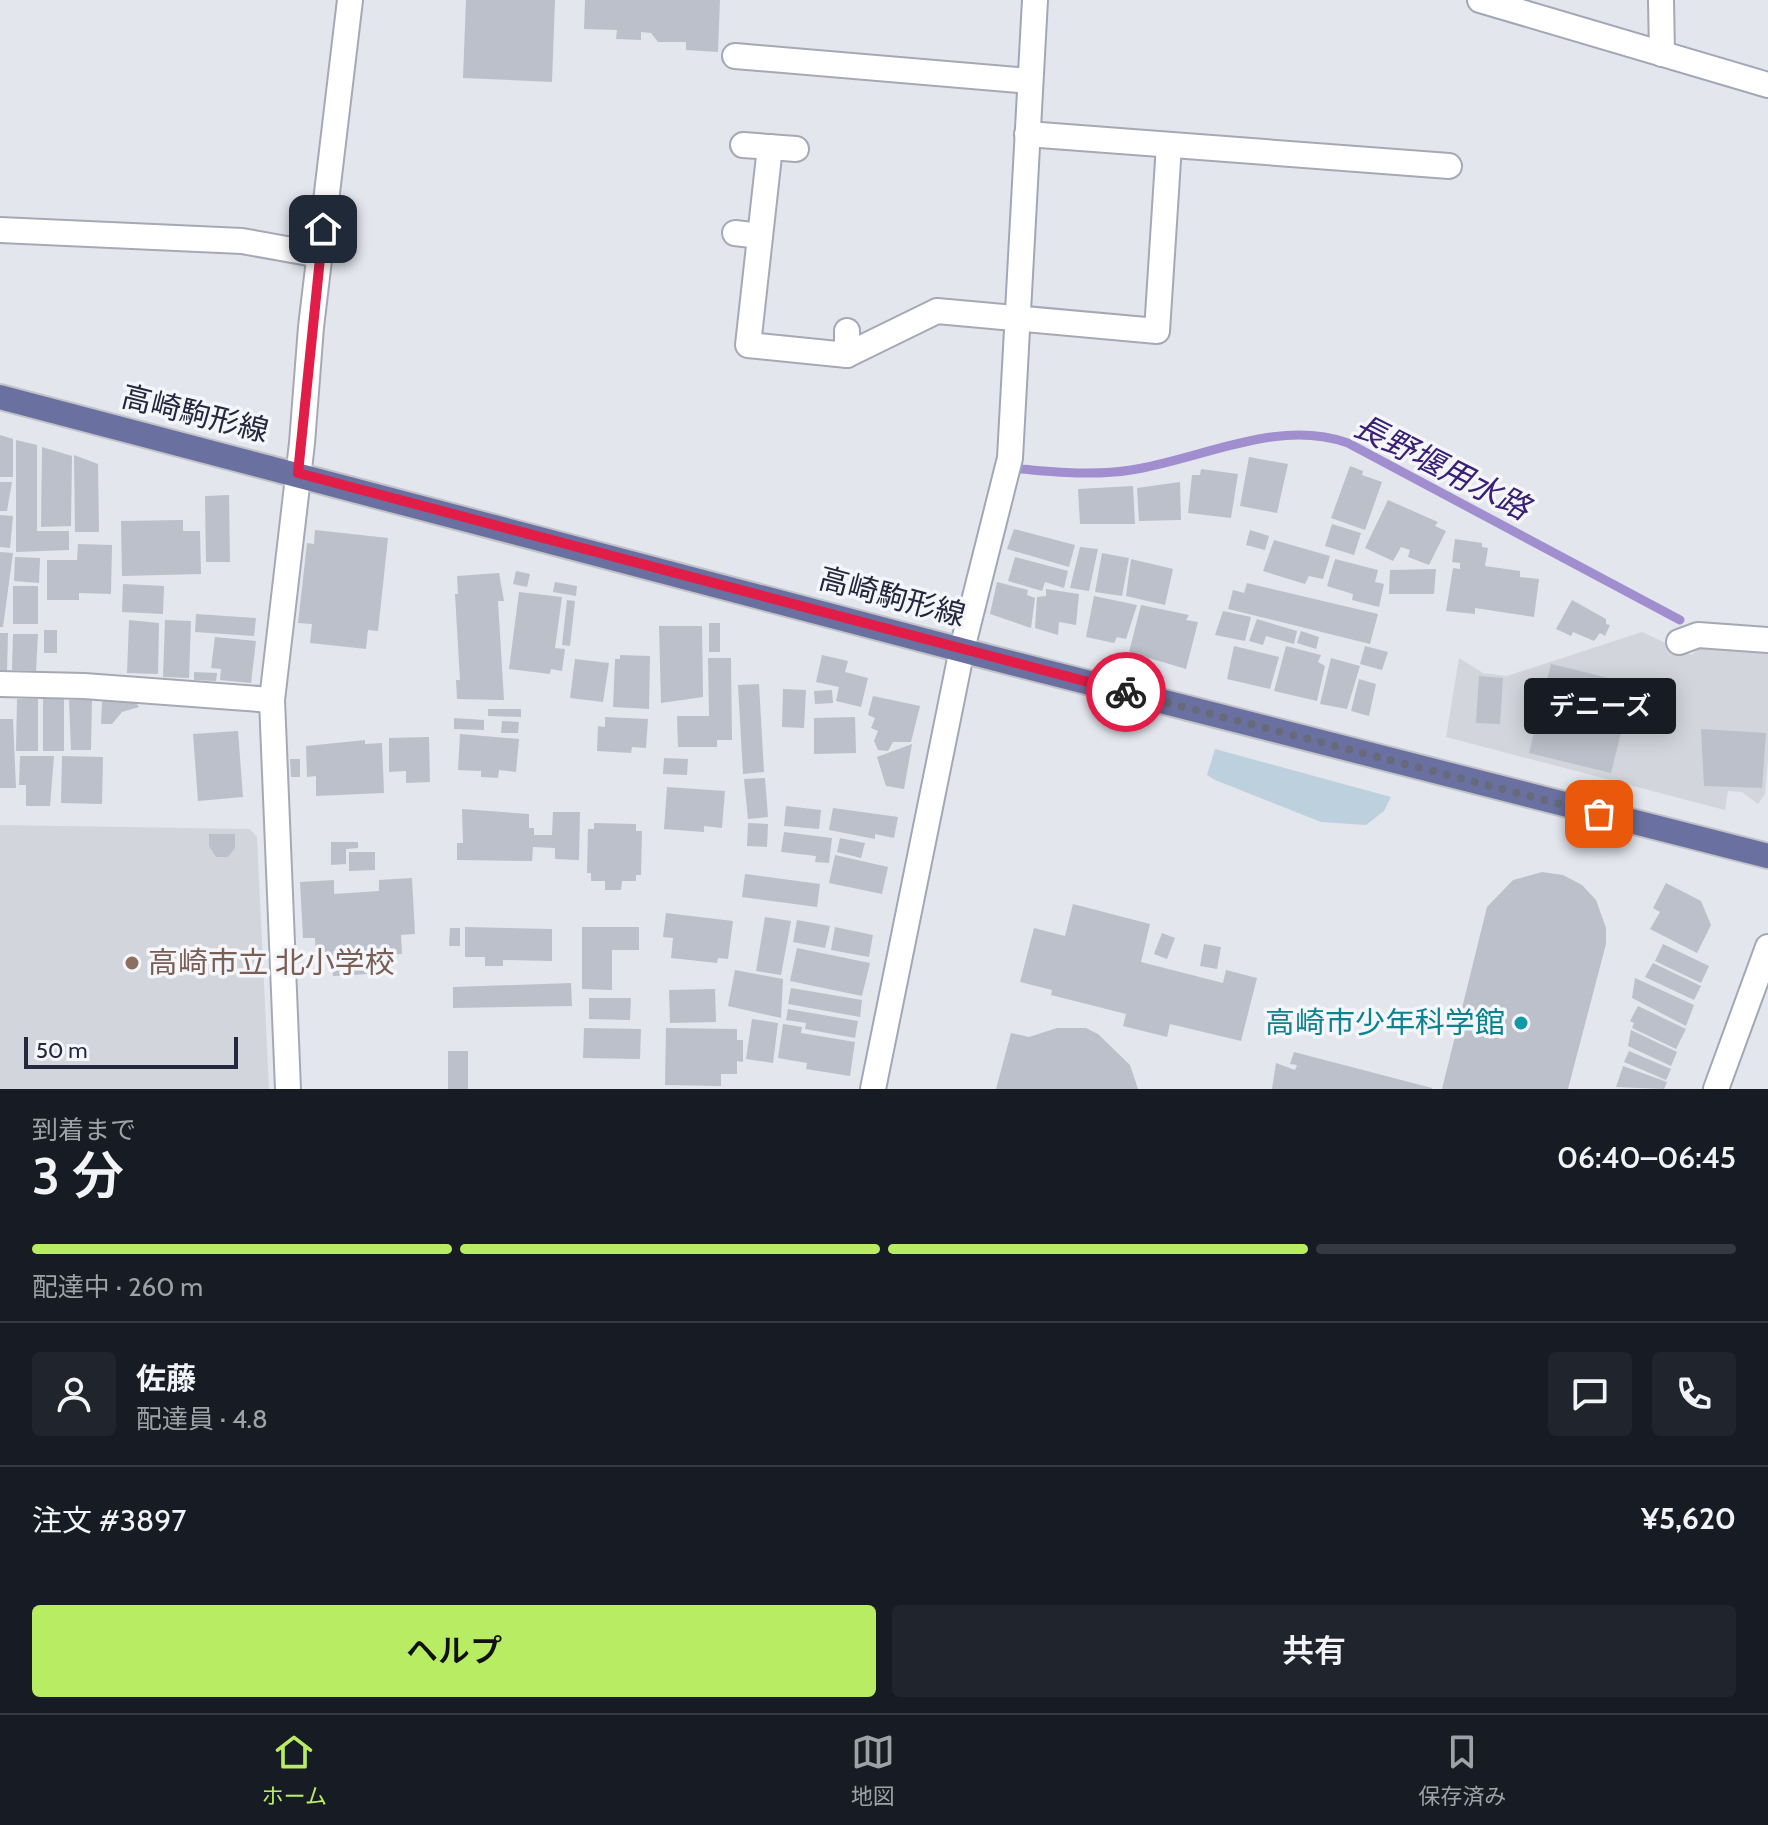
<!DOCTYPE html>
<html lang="ja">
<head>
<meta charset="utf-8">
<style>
	body { margin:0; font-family:Cabin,"Noto Sans JP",sans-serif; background:#20242c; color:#f1f3f6; height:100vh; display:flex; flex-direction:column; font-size:30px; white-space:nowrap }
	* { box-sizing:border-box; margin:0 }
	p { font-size:26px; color:#9ea1a6 }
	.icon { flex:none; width:44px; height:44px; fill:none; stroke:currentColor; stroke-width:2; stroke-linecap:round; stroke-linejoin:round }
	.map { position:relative; height:1089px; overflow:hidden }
	.drawer { display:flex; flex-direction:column; background:#171b24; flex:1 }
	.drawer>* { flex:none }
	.scale { position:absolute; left:24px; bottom:20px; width:214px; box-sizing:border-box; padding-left:8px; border:4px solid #24273d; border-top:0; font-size:22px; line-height:28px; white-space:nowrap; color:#24273d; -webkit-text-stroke:6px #f4f6f9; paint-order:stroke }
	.pin { position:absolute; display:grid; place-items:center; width:68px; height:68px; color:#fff; margin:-34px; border-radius:16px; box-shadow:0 4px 12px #0006 }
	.courier { position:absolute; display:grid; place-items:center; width:80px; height:80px; margin:-40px; border:6px solid #e11d48; border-radius:50%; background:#fff; color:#222; box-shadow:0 2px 10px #0007 }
	.bubble { position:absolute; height:56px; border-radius:8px; background:#171b24; box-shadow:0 4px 20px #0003; font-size:26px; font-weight:600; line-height:56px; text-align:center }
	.headline em { font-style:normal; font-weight:600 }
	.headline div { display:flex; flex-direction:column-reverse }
	.headline { display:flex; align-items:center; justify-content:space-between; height:136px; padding:0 32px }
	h1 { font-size:52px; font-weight:600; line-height:60px }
	.bar { display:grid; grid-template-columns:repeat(4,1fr); gap:12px 8px; align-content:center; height:96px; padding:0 32px }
	.bar i { height:10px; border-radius:6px; background:#363941 }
	.bar .active { background:#b8ec62 }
	.bar p { grid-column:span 4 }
	.line { display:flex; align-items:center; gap:20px; padding:0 32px; border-top:2px solid #363941 }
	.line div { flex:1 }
	.round { display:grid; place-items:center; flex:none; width:84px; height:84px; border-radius:8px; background:#20242c }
	.primary-button { display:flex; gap:16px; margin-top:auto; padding:16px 32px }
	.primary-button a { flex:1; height:92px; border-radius:8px; background:#b8ec62; color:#111; font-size:32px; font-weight:600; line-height:92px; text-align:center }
	.primary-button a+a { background:#20242c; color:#f1f3f6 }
	.dock { display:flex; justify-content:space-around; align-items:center; height:112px; border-top:2px solid #363941; background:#171b24; font-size:22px; color:#9ea1a6 }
	.dock a { display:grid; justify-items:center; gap:4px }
	.dock .active { color:#b8ec62 }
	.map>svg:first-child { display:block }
	.built { fill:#d2d5dc }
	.green { fill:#bdd0dd }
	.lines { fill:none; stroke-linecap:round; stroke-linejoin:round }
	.stream { stroke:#a08ecf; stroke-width:9 }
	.building { fill:#bcc0ca }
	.street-casing { stroke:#a6a9b5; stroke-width:28 }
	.secondary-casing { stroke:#a2a7b8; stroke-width:28 }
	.primary-casing { stroke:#c2c3c9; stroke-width:28 }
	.street { stroke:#fff; stroke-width:24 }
	.secondary { stroke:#fff; stroke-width:24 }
	.primary { stroke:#6a71a0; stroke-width:24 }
	.done { stroke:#676a7b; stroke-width:8; stroke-dasharray:0 14.4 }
	.route { stroke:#e11d48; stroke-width:10 }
	.education-dot { fill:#8d6e63; stroke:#f4f6f9; stroke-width:3 }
	.culture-dot { fill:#0f9aa8; stroke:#f4f6f9; stroke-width:3 }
	.labels { text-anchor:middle; stroke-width:7; stroke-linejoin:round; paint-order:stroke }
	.street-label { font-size:30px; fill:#24273d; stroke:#f4f6f9 }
	.education-label { font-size:30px; fill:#785e54; stroke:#f4f6f9; text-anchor:start }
	.culture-label { font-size:30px; fill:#0d838f; stroke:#f4f6f9; text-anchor:end }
	.water-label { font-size:32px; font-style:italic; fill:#3a2077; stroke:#f4f6f9 }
</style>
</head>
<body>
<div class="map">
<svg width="1768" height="1089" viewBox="0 0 1768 1089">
	<rect width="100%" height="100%" fill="#e3e6ed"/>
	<g class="built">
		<path d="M1642,632L1691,655L1700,648L1768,652V758L1765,794L1758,804L1742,792L1728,791L1725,810L1446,737L1459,658L1483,673L1507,676Z"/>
		<path d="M0,825L250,829L257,837L269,1089H0Z"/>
	</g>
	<path class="green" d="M1215,749L1391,797L1384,811L1366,825L1321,822L1215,780L1207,775Z"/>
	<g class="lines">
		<path class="stream" d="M1021,469C1058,472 1094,476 1131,470C1203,459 1276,418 1348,443L1680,620"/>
	</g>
	<g class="building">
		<path d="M466,0H555L552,82L463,78Z"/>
		<path d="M585,0H720L718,52L686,50V42H658L651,33L641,32V40L616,39L617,30L584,29Z"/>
		<path d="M0,435L13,439V477H0Z"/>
		<path d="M16,440L37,445V531H69V550L16,552Z"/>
		<path d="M42,447L72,456L71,526L41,527Z"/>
		<path d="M74,455L98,464L99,532H75Z"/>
		<path d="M1249,457L1288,464L1277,513L1240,506Z"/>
		<path d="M1350,466L1363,471L1362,475L1382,482L1365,530L1331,518Z"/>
		<path d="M1201,469L1238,474L1231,518L1188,513L1192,475H1200Z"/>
		<path d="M0,482H12L7,511H0Z"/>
		<path d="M1180,482L1181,520L1139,521L1137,488Z"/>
		<path d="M1133,486L1135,524H1080L1078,489Z"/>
		<path d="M229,495L230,562H206L205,496Z"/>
		<path d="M1388,500L1438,522L1435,526L1446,531L1429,565L1408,557L1410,550L1401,547L1393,561L1365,548Z"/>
		<path d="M0,515L13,516L10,548L0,547Z"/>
		<path d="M183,520V531H200L201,574L122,576L121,521Z"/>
		<path d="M1332,524L1361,533L1354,555L1325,546Z"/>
		<path d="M1014,529L1075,545L1069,567L1007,549Z"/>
		<path d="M315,530L388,538L378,631L368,630L366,649L310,643L312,624L298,623L307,543L314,544Z"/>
		<path d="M1250,530L1269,536L1265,550L1246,545Z"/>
		<path d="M1455,539L1482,543V547L1488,548L1485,566L1520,571V577L1539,579L1534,617L1475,608V614L1446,611L1453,568L1460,569V563L1452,562Z"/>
		<path d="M1274,540L1330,556L1323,579L1309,576L1305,584L1263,571Z"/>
		<path d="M78,544L112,545L111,594L79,593V600H47V560H77Z"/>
		<path d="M1080,547L1098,549L1089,591L1070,588Z"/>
		<path d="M0,552L13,553L3,627H0Z"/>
		<path d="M1102,553L1129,558L1122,596L1095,592Z"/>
		<path d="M15,557L40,558L39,583L14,581Z"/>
		<path d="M1015,557L1068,571L1064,588L1045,582L1042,591L1008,581Z"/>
		<path d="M1131,559L1173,569L1165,605L1126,596Z"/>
		<path d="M1335,559L1378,570L1375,582L1384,584L1379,607L1352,600L1353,594L1327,586Z"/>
		<path d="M1436,569L1434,594H1389L1390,570Z"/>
		<path d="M516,571L530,574L527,587L513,584Z"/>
		<path d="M499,573L504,601H498L504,700L457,699L456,680H460L455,594H458L457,576Z"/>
		<path d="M555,582L577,586L576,596L553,592Z"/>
		<path d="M997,582L1028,590L1027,595L1035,598L1031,628L990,614Z"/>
		<path d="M1247,583L1378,614L1370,644L1228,609L1233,590L1244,593Z"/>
		<path d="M123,584L164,586L163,614L122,612Z"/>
		<rect x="13" y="586" width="25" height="38"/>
		<path d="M1046,589L1079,594L1076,625L1059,622L1058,635L1035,628L1037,597L1046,596Z"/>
		<path d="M519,592L562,597L555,648L565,649L562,671L551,669L550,674L509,669Z"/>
		<path d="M1094,596L1137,605L1126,639L1117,637L1114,643L1086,637Z"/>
		<path d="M567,600L575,601L570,646L562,645Z"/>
		<path d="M1572,600L1606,619V624L1610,625L1605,636L1600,633L1594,641L1573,632L1571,636L1556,629Z"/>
		<path d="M1141,605L1189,615L1186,620L1198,622L1186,669L1129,652Z"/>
		<path d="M1223,611L1251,617L1245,641L1215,635Z"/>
		<path d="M196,614L256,618L254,636L195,632Z"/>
		<path d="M1257,619L1297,631L1294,644L1266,636L1263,645L1249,641Z"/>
		<path d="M129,620L159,623L158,674L127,673Z"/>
		<path d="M165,620L191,621L189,678L163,677Z"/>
		<rect x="709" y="623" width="11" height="29"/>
		<path d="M659,626H702L703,697L661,703Z"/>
		<rect x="44" y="630" width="13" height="23"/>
		<path d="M1301,631L1319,637L1316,649L1297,643Z"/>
		<path d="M0,633H8L7,671H0Z"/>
		<path d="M13,634H38L36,671L12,670Z"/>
		<path d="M215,637L256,641L251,683L220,680L221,669L211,668Z"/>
		<path d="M1234,646L1279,657L1270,689L1227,679Z"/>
		<path d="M1286,646L1321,655L1318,662L1325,666L1317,701L1274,691Z"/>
		<path d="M1365,646L1388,652L1382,670L1360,664Z"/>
		<path d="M620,655L650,656L649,709L613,707L615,659H620Z"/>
		<path d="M822,655L848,661L845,672L868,678L861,707L836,701L839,687L816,682Z"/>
		<path d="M708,658H731L732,740H717V747H678L677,716H709Z"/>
		<path d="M1331,658L1360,666L1347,709L1320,704Z"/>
		<path d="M575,659L609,663L603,702L570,698Z"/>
		<path d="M1551,664L1633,684L1611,773L1529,753Z"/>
		<path d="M194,672L217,673L216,681L194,680Z"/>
		<path d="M1479,676L1503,678L1500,724L1476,723Z"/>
		<path d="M1359,679L1376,684L1369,716L1351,711Z"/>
		<path d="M759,684L764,772L743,774L738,685Z"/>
		<path d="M783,689L806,690L804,728L782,727Z"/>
		<path d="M832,690L833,703L815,704L814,691Z"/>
		<path d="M873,696L920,706L911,742H893L888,751L878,750L874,741L878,731L871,728L875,718L868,715Z"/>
		<path d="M17,699H38V751H16Z"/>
		<rect x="43" y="699" width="21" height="52"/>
		<path d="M69,700H92L91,750H71Z"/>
		<path d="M134,700L139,707L122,712L112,724H101L102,701Z"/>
		<path d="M488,709H521V717L488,716Z"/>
		<path d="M605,717L648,719L646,748L632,747L631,753L597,751L598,726L605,727Z"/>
		<path d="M855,717L856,753L814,754V718Z"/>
		<path d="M454,718L484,720V730L454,729Z"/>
		<path d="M0,719H13L16,788H0Z"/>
		<path d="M502,721L519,722L518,733H501Z"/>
		<path d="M1701,729L1766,733L1762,788L1704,786Z"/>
		<path d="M238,731L243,797L198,801L193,734Z"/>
		<path d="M460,734L519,739L516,772L499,770L498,778L481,777V771L458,770Z"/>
		<path d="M429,737L430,782L406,783V771L389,772V738Z"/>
		<path d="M365,740V744L382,743L384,793L316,796V776L307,777L306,746Z"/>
		<path d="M912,744L904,789L886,786L877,757Z"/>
		<path d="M20,756H54L50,806H26V785H19Z"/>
		<path d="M62,756L103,757L102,804L61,803Z"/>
		<path d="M664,758L688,759L687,775L663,774Z"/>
		<path d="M290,759H300V777H291Z"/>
		<path d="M765,778L768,817L748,819L744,779Z"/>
		<path d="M667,787L725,791L722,828L704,826V832L664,829Z"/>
		<path d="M786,806L821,810L819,829L784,826Z"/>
		<path d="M833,808L898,817L894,838L875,834V839L829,830Z"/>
		<path d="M462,809L529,814V828H534V835H552L553,812H580L579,860L555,859V848L533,847L532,861L457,860V843H463Z"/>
		<path d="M594,823L636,824V831H642L641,875H636V881H622L621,890H605V881H591V873H587L588,829H594Z"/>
		<path d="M748,823L768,824L767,847L747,846Z"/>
		<path d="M784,832L832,838L829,863L815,862L816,856L781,852Z"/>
		<path d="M209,834H235V848L228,857H216L209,846Z"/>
		<path d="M840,838L865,843L861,858L837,852Z"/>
		<path d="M331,842H358V848L346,849V864L331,865Z"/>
		<path d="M349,852H375V870L349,871Z"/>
		<path d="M835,855L888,867L882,894L829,883Z"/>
		<path d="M1542,872L1563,875L1582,885L1596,900L1606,928V944L1568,1089H1442L1487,907L1513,880Z"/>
		<path d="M745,874L820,884L817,907L742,897Z"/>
		<path d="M412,878L415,934L401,935L402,954L385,955L386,973L333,976L332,959L316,960L315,938H303L300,882L334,880V894L379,891V880Z"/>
		<path d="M1666,883L1701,901L1711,925L1697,953L1650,929L1660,912L1653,908Z"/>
		<path d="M1073,904L1150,924L1141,962L1223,983L1226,970L1257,978L1241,1041L1170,1024L1167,1037L1123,1026L1126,1014L1051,995L1052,990L1020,982L1034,928L1065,936Z"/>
		<path d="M666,913L733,921L728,959L718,958L717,963L671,958L673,938L663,937Z"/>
		<path d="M765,917L791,921L781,975L756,971Z"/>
		<path d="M797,920L830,926L825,948L793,942Z"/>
		<path d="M465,927L552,929V961L503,960V966H485V957H465Z"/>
		<path d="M582,927H639V950H612V990L582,989Z"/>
		<path d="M835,927L873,935L869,957L831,950Z"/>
		<path d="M450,928H460V946H449Z"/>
		<path d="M1162,933L1175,938L1167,959L1154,954Z"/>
		<path d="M1204,944L1221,947L1217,969L1200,966Z"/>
		<path d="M1663,944L1709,966L1701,983L1655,961Z"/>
		<path d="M797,948L870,963L862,996L790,981Z"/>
		<path d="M1653,963L1701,986L1694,1000L1645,977Z"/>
		<path d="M735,970L783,979L781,1018L728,1006Z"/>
		<path d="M1635,978L1694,1005L1686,1026L1632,998Z"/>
		<path d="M571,983L572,1006L453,1008V987Z"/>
		<path d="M791,988L862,1000L860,1017L788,1004Z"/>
		<path d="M715,989L716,1022L670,1023L669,990Z"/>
		<path d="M589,998H631L630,1020L589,1019Z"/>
		<path d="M1638,1006L1686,1029L1676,1049L1632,1028L1634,1023L1630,1021Z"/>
		<path d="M788,1009L858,1021L855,1038L805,1029L806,1023L786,1020Z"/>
		<path d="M752,1019L778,1023L773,1063L746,1059Z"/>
		<path d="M783,1024L802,1027L801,1033L855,1042L850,1076L806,1069L807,1063L778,1058Z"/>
		<path d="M584,1028L641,1029L640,1059L583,1058Z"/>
		<path d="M666,1028L737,1029V1040H743V1062L737,1061V1074H721V1086L665,1085Z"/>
		<path d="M1057,1028H1086L1098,1034L1130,1065L1138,1089H996L1011,1033L1029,1037Z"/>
		<path d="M1631,1030L1677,1052L1671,1066L1628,1046Z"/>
		<rect x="448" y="1051" width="20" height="38"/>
		<path d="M1629,1051L1671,1069L1666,1080L1624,1062Z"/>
		<path d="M1294,1052L1432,1088V1089H1272L1276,1063L1295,1070L1297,1065L1290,1064Z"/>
		<path d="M1623,1066L1667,1082L1664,1089L1616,1087Z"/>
	</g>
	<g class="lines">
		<defs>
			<g id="street">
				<path d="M1661,0L1662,54"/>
				<path d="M735,56L1030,81"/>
				<path d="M1027,134L1449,166"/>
				<path d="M743,145L796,149"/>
				<path d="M770,147L748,345L847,355L937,311L1157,331L1169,145"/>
				<path d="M0,230L242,241L320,255"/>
				<path d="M735,233L760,236"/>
				<path d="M847,331V355"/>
				<path d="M1679,642L1698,635L1768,640"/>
				<path d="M0,684L84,686L272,700"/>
				<path d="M288,1089L272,700L302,443L311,327L350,0"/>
			</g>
			<g id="secondary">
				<path d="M1480,0L1768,85"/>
				<path d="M873,1089L962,649L1010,458L1035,0"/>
				<path d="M1716,1089L1768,947"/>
			</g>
			<path id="primary" d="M0,397L988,657L1768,856"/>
		</defs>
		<use href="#street" class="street-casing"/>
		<use href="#secondary" class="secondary-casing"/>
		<use href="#primary" class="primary-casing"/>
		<use href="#street" class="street"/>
		<use href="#secondary" class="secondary"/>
		<use href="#primary" class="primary"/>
	</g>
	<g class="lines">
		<path class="done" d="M1126,692L1599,814"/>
		<path class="route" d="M323,229L298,473L1126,692"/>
	</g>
	<circle class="education-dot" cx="132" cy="963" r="8"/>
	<circle class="culture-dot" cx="1521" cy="1023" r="8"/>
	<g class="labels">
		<g class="street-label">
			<text transform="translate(195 414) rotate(14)" y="10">高崎駒形線</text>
			<text transform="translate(892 597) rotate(15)" y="10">高崎駒形線</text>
		</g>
		<g class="education-label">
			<text x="148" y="973">高崎市立 北小学校</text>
		</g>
		<g class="culture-label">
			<text x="1505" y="1033">高崎市少年科学館</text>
		</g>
		<g class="water-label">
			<text transform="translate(1442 467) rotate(27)" y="11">長野堰用水路</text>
		</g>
	</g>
</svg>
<div class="scale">50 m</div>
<div class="pin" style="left:1599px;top:814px;background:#ea580c"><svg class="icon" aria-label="bag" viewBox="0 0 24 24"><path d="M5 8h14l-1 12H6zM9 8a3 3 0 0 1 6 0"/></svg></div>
<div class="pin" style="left:323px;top:229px;background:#1f2937"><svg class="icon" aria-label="home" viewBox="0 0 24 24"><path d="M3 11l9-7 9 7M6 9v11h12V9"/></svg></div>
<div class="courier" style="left:1126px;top:692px"><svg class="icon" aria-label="bike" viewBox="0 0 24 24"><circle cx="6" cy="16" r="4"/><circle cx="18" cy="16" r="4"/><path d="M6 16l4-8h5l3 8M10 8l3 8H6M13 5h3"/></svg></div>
<div class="bubble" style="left:1524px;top:678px;width:152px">デニーズ</div>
</div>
<section class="drawer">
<div class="headline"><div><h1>3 分</h1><p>到着まで</p></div><em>06:40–06:45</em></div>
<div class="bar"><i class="active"></i><i class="active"></i><i class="active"></i><i></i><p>配達中 · 260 m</p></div>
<div class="line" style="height:144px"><a class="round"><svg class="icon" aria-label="person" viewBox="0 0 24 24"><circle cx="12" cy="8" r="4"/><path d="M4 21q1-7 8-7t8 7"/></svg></a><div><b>佐藤</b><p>配達員 · 4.8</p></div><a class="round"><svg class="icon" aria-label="chat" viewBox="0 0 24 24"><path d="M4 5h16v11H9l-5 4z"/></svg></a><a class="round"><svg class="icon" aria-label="phone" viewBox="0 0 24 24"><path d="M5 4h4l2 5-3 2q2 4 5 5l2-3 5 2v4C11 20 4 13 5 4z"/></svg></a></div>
<div class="line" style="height:104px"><div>注文 #3897</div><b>¥5,620</b></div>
<div class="primary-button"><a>ヘルプ</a><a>共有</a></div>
</section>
<nav class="dock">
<a class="active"><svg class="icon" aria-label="home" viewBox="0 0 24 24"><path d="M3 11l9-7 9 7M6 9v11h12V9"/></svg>ホーム</a>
<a><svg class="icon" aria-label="map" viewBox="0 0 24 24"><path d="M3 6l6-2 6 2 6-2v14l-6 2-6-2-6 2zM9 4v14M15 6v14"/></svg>地図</a>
<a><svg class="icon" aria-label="saved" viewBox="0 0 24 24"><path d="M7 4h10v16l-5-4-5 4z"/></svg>保存済み</a>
</nav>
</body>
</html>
